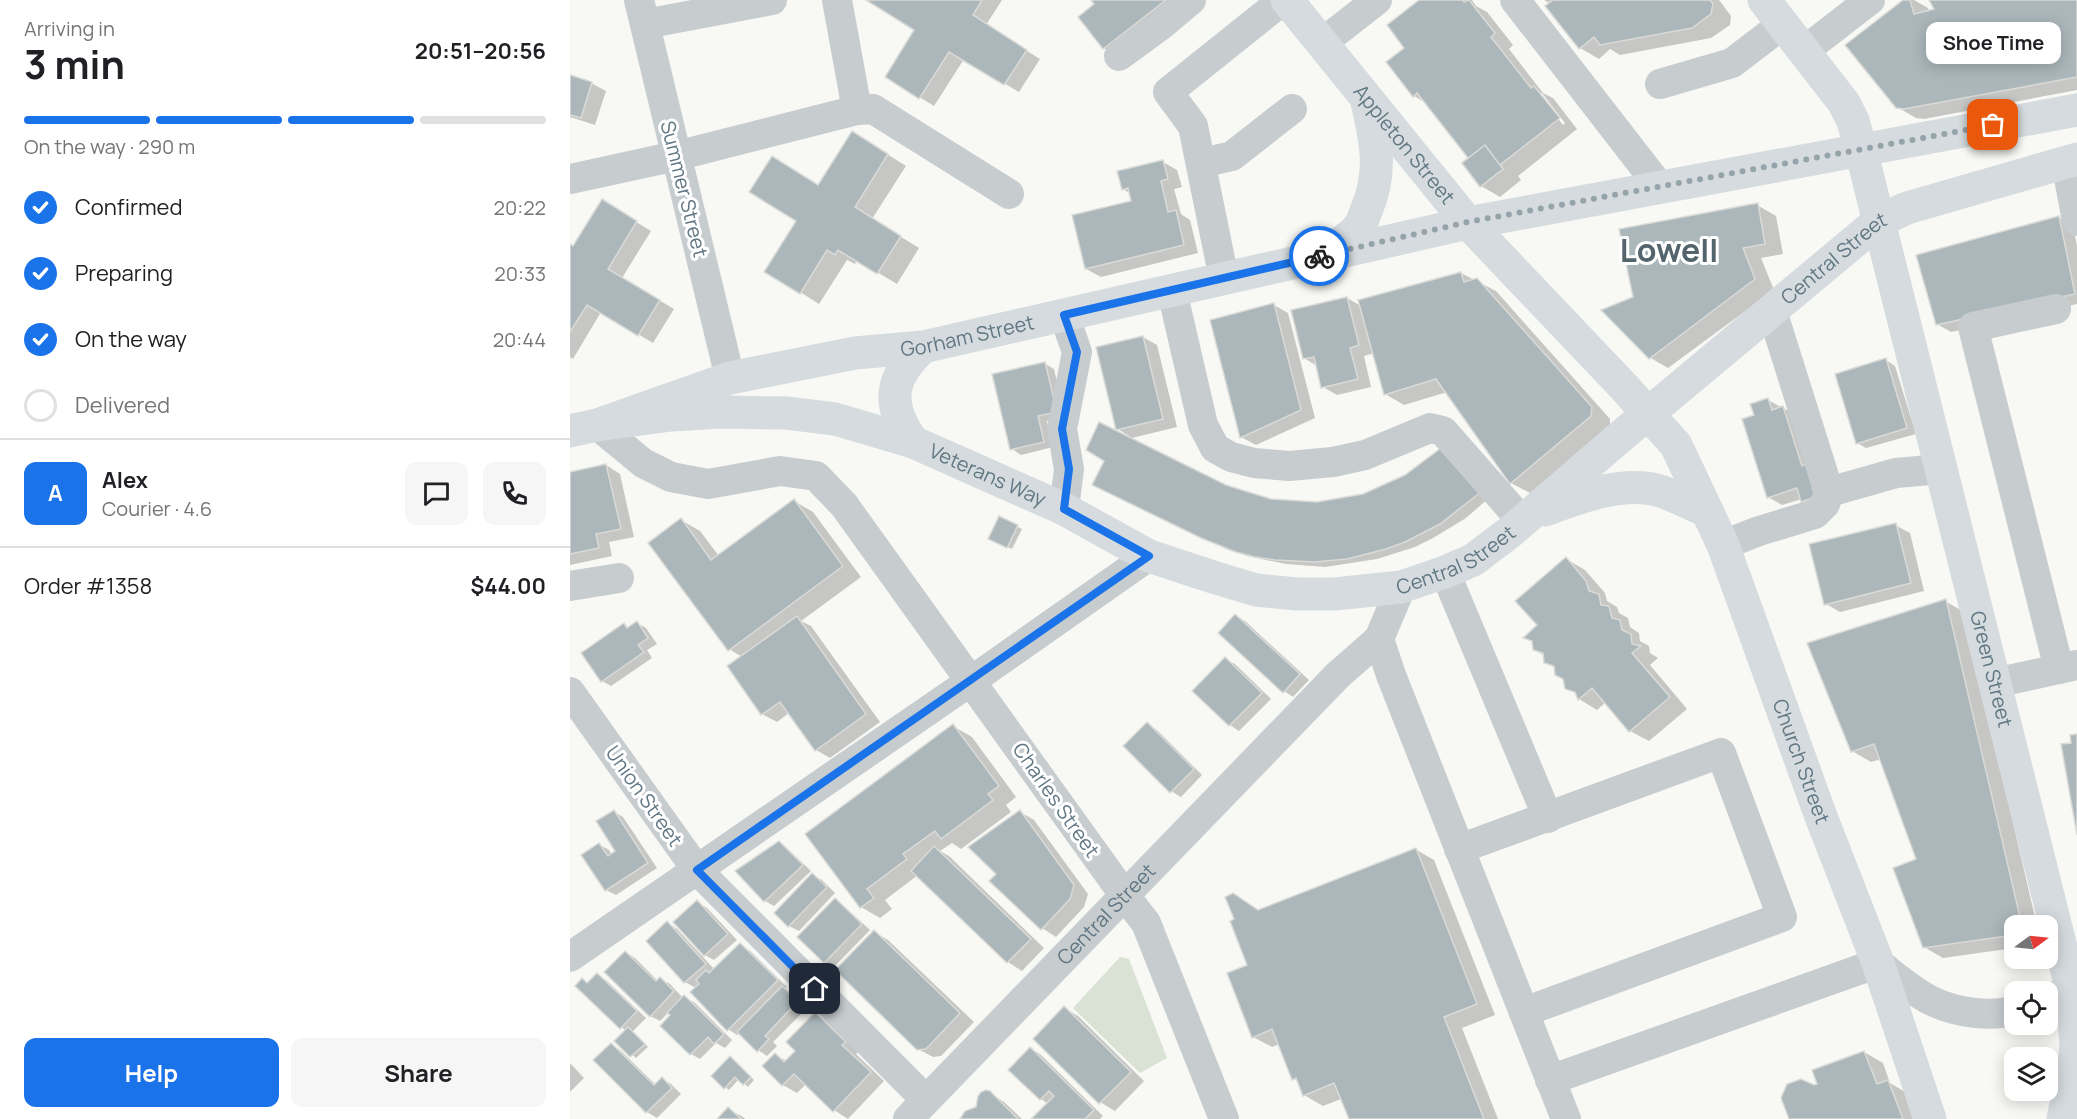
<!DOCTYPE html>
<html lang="en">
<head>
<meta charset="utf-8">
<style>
	body { margin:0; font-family:Manrope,sans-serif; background:#f6f6f6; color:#202124; height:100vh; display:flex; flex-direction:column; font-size:22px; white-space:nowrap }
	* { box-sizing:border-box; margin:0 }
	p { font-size:20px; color:#757577 }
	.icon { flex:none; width:33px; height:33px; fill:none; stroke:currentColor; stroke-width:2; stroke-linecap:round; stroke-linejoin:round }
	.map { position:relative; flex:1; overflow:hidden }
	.drawer { display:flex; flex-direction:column; background:#fff; width:570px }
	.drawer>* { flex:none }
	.needle { width:39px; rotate:75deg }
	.tools { position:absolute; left:1434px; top:915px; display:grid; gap:12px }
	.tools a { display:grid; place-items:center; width:54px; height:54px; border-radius:12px; background:#fff; box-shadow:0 3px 15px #0003; font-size:30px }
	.pin { position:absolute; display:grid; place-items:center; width:51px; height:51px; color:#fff; margin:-26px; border-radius:12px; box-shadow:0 3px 9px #0006 }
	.courier { position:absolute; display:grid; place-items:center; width:60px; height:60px; margin:-30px; border:4px solid #1a73e8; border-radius:50%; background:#fff; color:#222; box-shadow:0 2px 8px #0007 }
	.bubble { position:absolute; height:42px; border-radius:12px; background:#fff; box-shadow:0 3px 15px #0003; font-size:20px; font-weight:700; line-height:42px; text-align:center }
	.headline em { font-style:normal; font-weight:700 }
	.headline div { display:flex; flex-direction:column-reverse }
	.headline { display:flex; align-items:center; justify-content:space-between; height:102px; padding:0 24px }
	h1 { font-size:39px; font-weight:700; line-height:45px }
	.bar { display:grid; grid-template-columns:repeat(4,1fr); gap:9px 6px; align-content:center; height:72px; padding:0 24px }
	.bar i { height:8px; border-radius:4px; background:#e0e0e0 }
	.bar .selected { background:#1a73e8 }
	.bar p { grid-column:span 4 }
	.line { display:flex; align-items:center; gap:15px; padding:0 24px; border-top:2px solid #e0e0e0 }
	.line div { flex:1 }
	.round { display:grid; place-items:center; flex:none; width:63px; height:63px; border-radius:12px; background:#f6f6f6 }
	ol { padding:0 24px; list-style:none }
	li { display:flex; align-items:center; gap:18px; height:66px }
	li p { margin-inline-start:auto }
	li .icon { padding:6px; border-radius:50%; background:#1a73e8; color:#fff; stroke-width:4 }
	li:last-child { color:#757577 }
	li i { width:33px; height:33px; border:3px solid #e0e0e0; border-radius:50% }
	.primary-button { display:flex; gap:12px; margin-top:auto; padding:12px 24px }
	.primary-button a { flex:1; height:69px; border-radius:12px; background:#1a73e8; color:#fff; font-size:24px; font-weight:700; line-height:69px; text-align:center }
	.primary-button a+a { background:#f6f6f6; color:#202124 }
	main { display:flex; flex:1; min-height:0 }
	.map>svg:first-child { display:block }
	.green { fill:#dae1d5 }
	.shadow { fill:#0003; fill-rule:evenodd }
	.building { fill:#abb7bb; stroke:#dadad7; stroke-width:1.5 }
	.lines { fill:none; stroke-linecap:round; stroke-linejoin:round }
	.minor { stroke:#c7cccf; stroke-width:30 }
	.major { stroke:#d5dbde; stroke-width:33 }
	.done { stroke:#95a4ab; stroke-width:6; stroke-dasharray:0 10.8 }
	.route { stroke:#1a73e8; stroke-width:8 }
	.labels { text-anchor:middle; stroke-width:6; stroke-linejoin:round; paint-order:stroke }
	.street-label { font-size:20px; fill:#607783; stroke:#fff }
	.town-label { font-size:32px; font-weight:bold; fill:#53646d; stroke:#fff }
</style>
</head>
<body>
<main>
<section class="drawer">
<div class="headline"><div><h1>3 min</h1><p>Arriving in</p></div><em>20:51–20:56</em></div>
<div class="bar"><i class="selected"></i><i class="selected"></i><i class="selected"></i><i></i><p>On the way · 290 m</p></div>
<ol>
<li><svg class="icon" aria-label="check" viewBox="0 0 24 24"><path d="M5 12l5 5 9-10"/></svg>Confirmed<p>20:22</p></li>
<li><svg class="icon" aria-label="check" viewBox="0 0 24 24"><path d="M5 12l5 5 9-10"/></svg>Preparing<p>20:33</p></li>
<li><svg class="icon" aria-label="check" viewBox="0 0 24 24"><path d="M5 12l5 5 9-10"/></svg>On the way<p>20:44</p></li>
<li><i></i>Delivered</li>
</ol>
<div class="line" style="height:108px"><b class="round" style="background:#1a73e8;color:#fff">A</b><div><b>Alex</b><p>Courier · 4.6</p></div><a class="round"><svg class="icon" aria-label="chat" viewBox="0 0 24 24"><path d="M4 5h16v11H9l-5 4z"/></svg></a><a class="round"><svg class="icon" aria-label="phone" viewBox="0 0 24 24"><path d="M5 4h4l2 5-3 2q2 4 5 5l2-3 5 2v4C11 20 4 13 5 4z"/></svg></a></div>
<div class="line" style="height:78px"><div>Order #1358</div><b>$44.00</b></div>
<div class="primary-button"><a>Help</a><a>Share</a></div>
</section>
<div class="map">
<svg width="1507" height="1119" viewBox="0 0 1507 1119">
	<rect width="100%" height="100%" fill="#f8f8f5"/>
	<path class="green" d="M550,957L559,959L597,1058L570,1073L503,1008Z"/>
	<g class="shadow">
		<path d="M299,0H432L416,25L470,59L449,92L394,59L364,106L317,77L346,30Z"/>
		<path d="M523,0H628L553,58L534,48L527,5Z"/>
		<path d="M851,0H902L906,6L917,12L943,45L939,49L973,93L983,98L1007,129L948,176L951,180L930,197L911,186L900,159L856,103L844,96L837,49ZM968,93H972L995,123L993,125Z"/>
		<path d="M974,0H1149L1161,16L1160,25L1141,38L1050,55L1040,49L1029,59L1010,48L977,7L981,4Z"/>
		<path d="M1335,0H1344L1358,8L1359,12L1366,10L1361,0H1507V90L1354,119L1346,118L1327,107Z"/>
		<path d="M0,77L21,83L36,91L25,125L0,117Z"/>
		<path d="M301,144L336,166L302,219L349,248L327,284L287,260L285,264L277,260L249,304L197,271L249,186Z"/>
		<path d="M593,162L607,170L612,187L604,189L611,214L620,220L628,253L531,277L516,269L563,202L561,194L553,189Z"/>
		<path d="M32,201L81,231L52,278L104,309L83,343L31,312L3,359L0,357V245L4,247Z"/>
		<path d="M1187,205L1206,216L1213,254L1191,258L1204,290L1098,368L1079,357L1065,297Z"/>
		<path d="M1488,217L1503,226L1507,246V304L1381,332L1367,324Z"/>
		<path d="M891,273L926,291L1040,419V427L960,493L941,483L877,392L834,405L815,394L804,353L794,356L801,387L767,395L753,387L747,366L734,358L777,298L791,306Z"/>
		<path d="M704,305L718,313L745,418L686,445L671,437Z"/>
		<path d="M573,337L587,345L607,427L562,438L548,429Z"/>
		<path d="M1316,360L1325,366L1346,434L1296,448L1287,443Z"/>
		<path d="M474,363L484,369L495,417L477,421L483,447L451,455L442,449Z"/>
		<path d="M1198,400L1228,416L1247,509L1232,499L1212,505L1198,497L1186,416Z"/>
		<path d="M871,449L920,497L896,518L863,538L845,547L807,559L755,567L716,564L677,556L658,550L534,490L656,486L701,500L747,504L794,496L836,477Z"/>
		<path d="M36,465L50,474L64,537L39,542L42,556L0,565V473Z"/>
		<path d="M224,501L243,512L291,577L231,621L241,626L310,722L260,758L246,750L219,713L207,722L192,714L172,657L159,649L111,520L130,531L149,556Z"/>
		<path d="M430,518L452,529L442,549L424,541Z"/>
		<path d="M1325,525L1340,533L1354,591L1270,612L1256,604Z"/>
		<path d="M996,559L1015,570L1035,593L1037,601L1047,607L1049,613L1058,618L1060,627L1069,633L1070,641L1079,646L1080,653L1088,658L1080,665L1117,709L1079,741L1060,731L1036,702L1027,710L1009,699L1008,695L996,688L995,680L985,668L976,662L975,656L964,650L969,625Z"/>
		<path d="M1375,601L1394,612L1467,926H1444V948L1373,958L1354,947L1348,860L1311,759L1301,762L1282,751Z"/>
		<path d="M665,616L675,621L739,680L723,697L714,691Z"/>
		<path d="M67,623L76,628L87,644L77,650L82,658L41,686L32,681L54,625L59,628Z"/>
		<path d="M655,659L665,664L701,699L669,731L660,725Z"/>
		<path d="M577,724L587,730L632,775L611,797L601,791Z"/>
		<path d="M383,726L402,737L446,797L436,805L441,812L391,849L382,843L370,851L379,856L474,948L452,971L438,962L348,875L315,900L322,909L310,918L291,907L237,834Z"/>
		<path d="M44,812L53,817L87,868L46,895L36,890L30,845L39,850L42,855L47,851Z"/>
		<path d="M450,812L464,820L518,894L514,907L486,937L472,928L428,873Z"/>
		<path d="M209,843L218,849L241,871L204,906L195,901Z"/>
		<path d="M845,849L864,860L925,1015L892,1028L928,1119H780L771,1099L753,1106L734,1095L729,1082L723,1078L710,1044L702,1047L683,1037L679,965L666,920L663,895L690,911Z"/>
		<path d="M242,875L252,880L265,893L229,931L219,926L206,913Z"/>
		<path d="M265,900L274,906L300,930L264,967L255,962L229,937Z"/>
		<path d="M127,902L137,908L167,940L144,960L135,955Z"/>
		<path d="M98,923L107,929L145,970L170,945L179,950L217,987L214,989L222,993L237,1008L203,1042L207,1046L197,1056L188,1050L170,1033L167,1035L158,1029L126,988L115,982L78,941Z"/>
		<path d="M304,932L318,940L404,1022L371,1056L363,1057L348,1049Z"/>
		<path d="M56,953L65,958L88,981L91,979L100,984L113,998L124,1002L162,1040L155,1048L146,1043L130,1059L121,1054L102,1015L99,1012L90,1021L80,1016Z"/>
		<path d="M27,975L36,980L76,1018L63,1031L78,1047L66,1058L46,1041L56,1031L7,986L13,980L18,984Z"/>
		<path d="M494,1008L508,1016L574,1081L545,1111L530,1102Z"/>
		<path d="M245,1014L259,1022L289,1051L286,1054L314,1081L278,1119L264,1110L236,1084L227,1093L213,1085L205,1055L217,1061L227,1051Z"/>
		<path d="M41,1044L50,1050L86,1085L92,1079L101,1084L111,1094L87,1118L77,1112L25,1060Z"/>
		<path d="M461,1049L470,1054L533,1116L530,1119H463L478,1104L471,1099L440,1070Z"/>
		<path d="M1294,1052L1313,1063L1320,1083L1337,1093L1347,1119H1220L1244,1087Z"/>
		<path d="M164,1061L184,1080L178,1087L169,1079L159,1090L155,1087Z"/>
		<path d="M0,1063L14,1078L0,1092Z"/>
		<path d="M419,1093L434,1102L452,1119H391L407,1108Z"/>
		<path d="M158,1109L173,1117L175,1119H149Z"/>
	</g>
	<g class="building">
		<path d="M296,0H412L403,15L457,50L434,85L379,52L349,99L315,77L344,30Z"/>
		<path d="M521,0H596L533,49L508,17L524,4Z"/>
		<path d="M849,0H893L894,2L899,0L925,33L921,37L961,88L964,86L990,118L930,165L933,169L910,187L892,163L898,158L847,93L843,97L816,62L834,48L817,25Z"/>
		<path d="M983,0H1140L1143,4L1141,14L1122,28L1030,45L1024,37L1009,49L975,6Z"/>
		<path d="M1333,0H1340L1344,14L1364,9L1359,0H1507V77L1334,109L1326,108L1275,45Z"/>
		<path d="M0,75L22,82L11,118L0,115Z"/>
		<path d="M282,131L318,154L285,207L331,236L307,274L268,250L265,255L257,250L230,294L194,272L226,221L179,192L202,156L248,185Z"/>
		<path d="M915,145L933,169L910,187L892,163Z"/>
		<path d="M593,160L598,179L591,181L598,212L606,210L614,245L515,269L502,215L561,201L558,188L552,190L547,171Z"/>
		<path d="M32,199L67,221L38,269L90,300L68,336L17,305L0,332V244L3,246Z"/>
		<path d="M1188,203L1195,244L1173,248L1185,279L1079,359L1031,310L1063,297L1049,229Z"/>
		<path d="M1489,216L1505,294L1366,325L1346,255Z"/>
		<path d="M891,272L894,282L907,278L1022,407L1021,416L940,484L866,379L814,395L788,300Z"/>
		<path d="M777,297L789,345L780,348L788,379L751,388L744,357L733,359L721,310Z"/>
		<path d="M704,303L731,410L670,438L640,320Z"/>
		<path d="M573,336L593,419L546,430L526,347Z"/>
		<path d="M1316,358L1337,428L1286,444L1265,374Z"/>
		<path d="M475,362L487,412L468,416L474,442L440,450L422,374Z"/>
		<path d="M1198,398L1202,410L1213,406L1232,466L1236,464L1245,497L1231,502L1227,488L1197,498L1172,419L1184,415L1180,404Z"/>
		<path d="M529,422L656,485L701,499L747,502L793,494L835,475L871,448L912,491L870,524L835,542L816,549L777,559L745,562L705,560L685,557L666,552L631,538L522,485L534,461L516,450Z"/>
		<path d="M36,464L51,529L26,534L29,548L0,554V472Z"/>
		<path d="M224,499L273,566L158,651L78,543L111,518L141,560Z"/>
		<path d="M429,516L448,525L437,548L418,539Z"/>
		<path d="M1326,523L1341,583L1254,605L1239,544Z"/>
		<path d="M996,557L1016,581L1019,591L1029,594L1031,605L1039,606L1042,618L1050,620L1052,630L1061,634L1062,644L1071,646L1062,653L1100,697L1059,732L1022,688L1008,700L1005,692L995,689L993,679L985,675L984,666L974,663L973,653L963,650L962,641L953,638L967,625L945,601Z"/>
		<path d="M1376,599L1452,926H1444V935L1353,948L1323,868L1346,859L1304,744L1281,752L1237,643Z"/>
		<path d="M665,614L730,674L713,693L648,633Z"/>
		<path d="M227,616L296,714L245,751L210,702L191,715L157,666Z"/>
		<path d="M67,621L78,638L68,645L74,652L31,682L11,653L54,623L57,628Z"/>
		<path d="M655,657L692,693L659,726L622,691Z"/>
		<path d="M577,722L624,769L600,793L553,746Z"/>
		<path d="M383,724L429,786L418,794L423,800L371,839L365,831L333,854L337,859L297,889L304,898L290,908L235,834Z"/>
		<path d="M1507,734V835L1491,744L1501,743L1500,735Z"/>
		<path d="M44,810L78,863L35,891L11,855L29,843L38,856L45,851L26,821Z"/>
		<path d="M450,810L504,885L500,899L471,930L419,881L426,874L398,847Z"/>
		<path d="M209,841L233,865L194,902L165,871Z"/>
		<path d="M364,846L461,939L437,963L341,871Z"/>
		<path d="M846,848L907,1004L874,1017L914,1119H779L764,1083L733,1096L726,1078L722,1080L702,1029L682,1038L657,973L677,965L660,921L664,919L655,897L663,893L688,910Z"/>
		<path d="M242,873L257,887L218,927L204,913Z"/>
		<path d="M265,898L292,924L254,963L227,937Z"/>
		<path d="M127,900L158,934L134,956L103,922Z"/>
		<path d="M97,921L136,964L114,983L76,941Z"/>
		<path d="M304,930L390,1013L356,1049L347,1050L265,970Z"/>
		<path d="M170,943L208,980L157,1031L120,992L129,984L126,980L136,970L139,973Z"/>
		<path d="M55,951L86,981L90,977L104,991L80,1017L34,972Z"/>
		<path d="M27,973L67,1011L50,1029L5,986L12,978L17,983Z"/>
		<path d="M212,986L228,1001L195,1036L199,1039L187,1052L167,1032Z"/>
		<path d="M114,995L154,1034L144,1044L138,1037L120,1055L90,1026L100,1015L97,1013Z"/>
		<path d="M494,1006L561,1072L529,1104L463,1039Z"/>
		<path d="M245,1012L276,1042L272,1045L301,1072L263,1112L224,1074L212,1086L192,1066L205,1053L214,1062L225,1051L216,1042Z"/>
		<path d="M58,1027L75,1044L60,1057L44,1041Z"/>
		<path d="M41,1043L84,1085L92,1077L102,1088L76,1113L23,1060Z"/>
		<path d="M460,1047L524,1110L515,1119H461L484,1096L479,1091L470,1100L438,1070Z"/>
		<path d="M1294,1051L1307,1084L1318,1080L1333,1119H1219L1211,1098L1217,1084L1231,1079L1244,1085L1247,1084L1242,1070Z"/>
		<path d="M160,1056L181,1077L173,1085L165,1077L154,1089L141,1076Z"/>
		<path d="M416,1090L420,1091L448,1119H390L395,1111L406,1107L408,1096L411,1092Z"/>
		<path d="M158,1107L171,1119H147Z"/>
	</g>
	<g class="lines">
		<g class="minor">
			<path d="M69,0L160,378"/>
			<path d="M267,0L287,110"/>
			<path d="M945,0L1090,187"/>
			<path d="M75,24L202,0"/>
			<path d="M752,43L807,0"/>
			<path d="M1234,51L1300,0"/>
			<path d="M549,56L590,26L621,0"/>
			<path d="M1090,84L1162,63L1213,24"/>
			<path d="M1496,162L1507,221"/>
			<path d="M632,163L662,156L722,109"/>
			<path d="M0,179L106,156L287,110L303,109L439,194"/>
			<path d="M654,279L623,126L598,92L713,0"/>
			<path d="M602,291L633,425L645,448L661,457L684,463L719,466L763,462L795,455L860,428L873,431L953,522"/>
			<path d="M1486,309L1403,327L1489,669"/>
			<path d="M27,425L73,463L101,477L138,484L210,471L246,476L274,505L555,896L576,923L654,1119"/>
			<path d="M1259,492L1326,473L1371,469"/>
			<path d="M494,509L499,469L492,429L507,352L494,315"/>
			<path d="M1153,545L1189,531L1245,514L1255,504L1259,492L1202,311"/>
			<path d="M875,572L978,818"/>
			<path d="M0,586L49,578"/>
			<path d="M809,639L821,675L996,1119"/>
			<path d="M1425,683L1507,665"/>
			<path d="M0,692L127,870L356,1100"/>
			<path d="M889,849L1151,753L1212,917L954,1012"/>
			<path d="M0,957L401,681L579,556"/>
			<path d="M1478,999L1507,989"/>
			<path d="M980,1080L1308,963C1325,976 1343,992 1362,1001C1384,1012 1421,1018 1444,1010"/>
			<path id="s1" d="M338,1119L768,675L809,639L831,587"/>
		</g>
		<g class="major">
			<path id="s2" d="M717,0L898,223L1054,387L1106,445L1153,545L1250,814L1308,963L1360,1119"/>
			<path id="s3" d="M1194,0L1274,103L1283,121L1291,150L1502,991L1506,1046L1504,1065L1493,1119"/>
			<path d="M759,250C769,244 781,237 788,228C792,224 794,216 796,211C813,172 806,142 797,102"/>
			<path id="s4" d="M27,425L101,415L151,412L216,413L265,419L343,442L494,509L579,556L643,577L686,590L727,594H765L831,587L875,572L903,560L940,532L1050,437L1309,221L1337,208L1507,159"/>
			<path id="s5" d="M0,431L27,425L160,378L285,353L353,347L898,223L1507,110"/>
			<path d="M343,442C316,405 319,378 353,347"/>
			<path d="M975,510C1010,497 1056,479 1093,492C1108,497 1122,505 1137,511"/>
		</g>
	</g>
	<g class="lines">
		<path class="done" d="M749,256L898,222L1423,125"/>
		<path class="route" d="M245,989L127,870L579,556L494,509L499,469L492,429L507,352L494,315L749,256"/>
	</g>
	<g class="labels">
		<g class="street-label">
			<text dy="7" stroke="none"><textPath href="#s2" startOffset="186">Appleton Street</textPath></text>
			<text transform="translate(114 189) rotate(76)" y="7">Summer Street</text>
			<text dy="7" stroke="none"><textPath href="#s4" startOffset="1388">Central Street</textPath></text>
			<text dy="7" stroke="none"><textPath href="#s5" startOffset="410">Gorham Street</textPath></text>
			<text dy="7" stroke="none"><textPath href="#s4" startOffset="402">Veterans Way</textPath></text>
			<text dy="7" stroke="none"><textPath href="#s4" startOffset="902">Central Street</textPath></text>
			<text dy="7" stroke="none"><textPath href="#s3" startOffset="716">Green Street</textPath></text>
			<text dy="7" stroke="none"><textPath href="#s2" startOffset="932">Church Street</textPath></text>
			<text transform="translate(74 796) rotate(55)" y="7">Union Street</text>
			<text transform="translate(486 800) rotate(55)" y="7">Charles Street</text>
			<text dy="7" stroke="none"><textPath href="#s1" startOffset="285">Central Street</textPath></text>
		</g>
		<g class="town-label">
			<text x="1099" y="262">Lowell</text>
		</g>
	</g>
</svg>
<div class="tools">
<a><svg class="needle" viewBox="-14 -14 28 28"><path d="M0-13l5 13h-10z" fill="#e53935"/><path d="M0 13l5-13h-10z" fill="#757577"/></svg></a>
<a><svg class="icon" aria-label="locate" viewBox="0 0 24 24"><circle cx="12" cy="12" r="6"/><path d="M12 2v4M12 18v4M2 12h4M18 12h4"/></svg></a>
<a><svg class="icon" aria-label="layers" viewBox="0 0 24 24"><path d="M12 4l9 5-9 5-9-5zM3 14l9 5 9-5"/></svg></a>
</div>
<div class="pin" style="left:1423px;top:125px;background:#ea580c"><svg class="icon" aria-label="bag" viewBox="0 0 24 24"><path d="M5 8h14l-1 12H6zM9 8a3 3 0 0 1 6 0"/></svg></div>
<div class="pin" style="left:245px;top:989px;background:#1f2937"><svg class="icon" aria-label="home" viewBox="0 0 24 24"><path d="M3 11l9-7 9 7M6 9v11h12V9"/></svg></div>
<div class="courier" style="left:749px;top:256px"><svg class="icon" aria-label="bike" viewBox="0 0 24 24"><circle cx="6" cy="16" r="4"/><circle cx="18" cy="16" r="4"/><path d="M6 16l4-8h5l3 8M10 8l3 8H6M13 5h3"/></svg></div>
<div class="bubble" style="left:1356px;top:22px;width:135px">Shoe Time</div>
</div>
</main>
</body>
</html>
